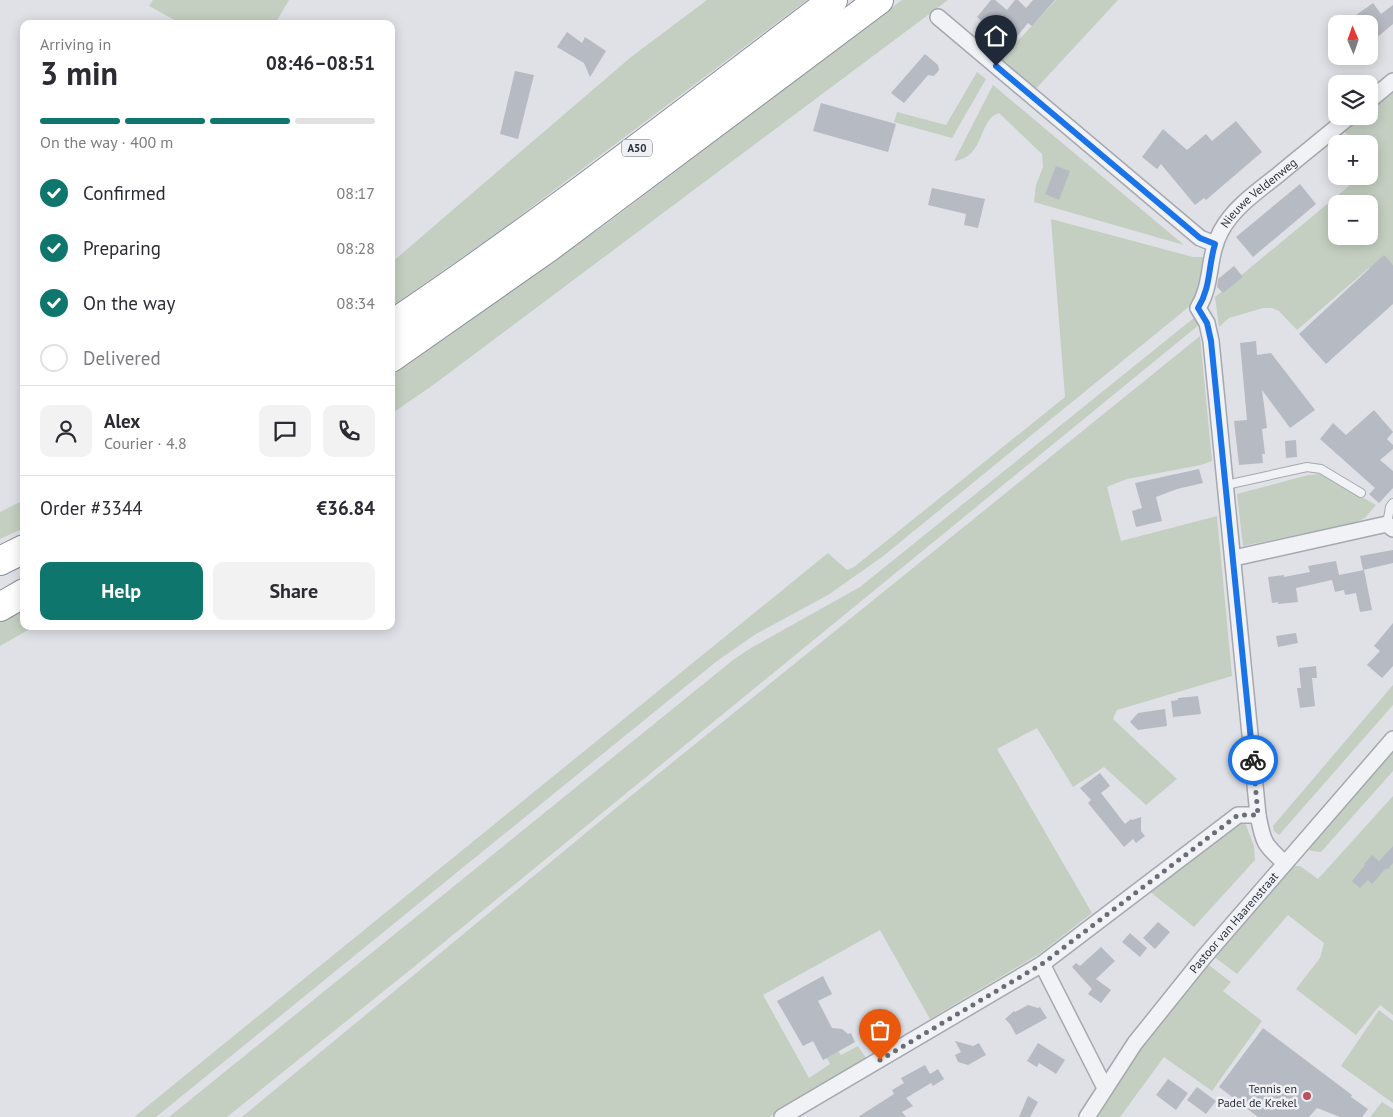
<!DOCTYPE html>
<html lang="en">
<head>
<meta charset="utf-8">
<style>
	body { margin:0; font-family:"PT Sans",sans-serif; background:#f2f2f3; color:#2b2b33; height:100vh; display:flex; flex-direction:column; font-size:19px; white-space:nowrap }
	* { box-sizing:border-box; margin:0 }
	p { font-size:16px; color:#7c7c81 }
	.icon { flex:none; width:28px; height:28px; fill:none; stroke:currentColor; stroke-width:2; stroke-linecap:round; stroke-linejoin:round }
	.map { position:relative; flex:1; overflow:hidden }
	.details { position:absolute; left:20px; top:20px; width:375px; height:610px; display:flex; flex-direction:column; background:#fff; border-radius:10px; box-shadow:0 2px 12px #0003 }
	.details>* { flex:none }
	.needle { width:32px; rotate:358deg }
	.tools { position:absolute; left:1328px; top:15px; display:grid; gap:10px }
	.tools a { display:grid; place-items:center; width:50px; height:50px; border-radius:10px; background:#fff; box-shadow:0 2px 12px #0003; font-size:25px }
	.pin { position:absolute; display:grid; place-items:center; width:42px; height:42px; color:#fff; margin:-51px -21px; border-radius:50% 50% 50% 0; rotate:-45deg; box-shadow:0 0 5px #0007 }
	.pin .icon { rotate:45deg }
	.courier { position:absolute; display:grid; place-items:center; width:50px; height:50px; margin:-25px; border:4px solid #1a73e8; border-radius:50%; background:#fff; color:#222; box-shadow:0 1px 6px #0007 }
	.headline em { font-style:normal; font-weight:700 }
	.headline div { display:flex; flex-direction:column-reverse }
	.headline { display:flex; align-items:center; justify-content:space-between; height:85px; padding:0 20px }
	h1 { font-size:32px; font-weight:700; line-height:38px }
	.bar { display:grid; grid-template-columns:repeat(4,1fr); gap:8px 5px; align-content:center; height:60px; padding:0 20px }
	.bar i { height:6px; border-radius:4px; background:#e1e1e2 }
	.bar .on { background:#0f766e }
	.bar p { grid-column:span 4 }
	.line { display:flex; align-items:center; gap:12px; padding:0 20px; border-top:1px solid #e1e1e2 }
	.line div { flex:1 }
	.round { display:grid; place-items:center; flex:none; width:52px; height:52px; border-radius:10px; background:#f2f2f3 }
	ol { padding:0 20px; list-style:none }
	li { display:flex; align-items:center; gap:15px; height:55px }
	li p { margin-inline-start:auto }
	li .icon { padding:5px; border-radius:50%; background:#0f766e; color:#fff; stroke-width:4 }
	li:last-child { color:#7c7c81 }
	li i { width:28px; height:28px; border:2px solid #e1e1e2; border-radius:50% }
	.primary-button { display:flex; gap:10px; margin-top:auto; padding:10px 20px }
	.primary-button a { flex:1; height:58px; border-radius:10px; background:#0f766e; color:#fff; font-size:20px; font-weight:700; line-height:58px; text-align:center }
	.primary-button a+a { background:#f2f2f3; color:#2b2b33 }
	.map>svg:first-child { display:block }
	.green { fill:#c4cfc1; fill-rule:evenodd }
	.building { fill:#b6bac2 }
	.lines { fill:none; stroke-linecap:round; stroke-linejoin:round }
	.service-casing { stroke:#a5a8af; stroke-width:10 }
	.minor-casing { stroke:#a5a8af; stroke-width:18 }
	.motorway-casing { stroke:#888e9b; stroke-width:30 }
	.service { stroke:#f1f2f5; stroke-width:8 }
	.minor { stroke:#f1f2f5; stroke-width:15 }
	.motorway { stroke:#fff; stroke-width:28 }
	.done { stroke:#696d77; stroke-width:5; stroke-dasharray:0 9 }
	.route { stroke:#1a73e8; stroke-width:6 }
	.poi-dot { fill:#be515c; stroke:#eef0f4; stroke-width:2 }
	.labels { text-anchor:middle; stroke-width:5; stroke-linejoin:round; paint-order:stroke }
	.shield { fill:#eef0f4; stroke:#646972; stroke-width:1 }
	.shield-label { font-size:11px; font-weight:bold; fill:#292f3b }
	.street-label { font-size:12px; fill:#292f3b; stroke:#eef0f4 }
	.poi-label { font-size:12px; fill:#292f3b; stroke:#eef0f4; text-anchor:end }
</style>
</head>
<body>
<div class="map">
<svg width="1393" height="1117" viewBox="0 0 1393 1117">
	<rect width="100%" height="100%" fill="#dfe1e6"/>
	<g class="green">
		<path d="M153,0H289L275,24H182L149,6Z"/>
		<path d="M707,0H807L501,230L391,307V263L631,57Z"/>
		<path d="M902,0H948L429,388L391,414V376L606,224Z"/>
		<path d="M1056,0H1118L1032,93L997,63Z"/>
		<path d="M977,72L986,79L952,138L894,122L897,112L946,125Z"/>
		<path d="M993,85L1184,245L1034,202L1036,185L1043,167L1042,154L999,113C978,119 985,158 954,161Z"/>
		<path d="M1393,88V264L1381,277L1369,268L1297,330L1279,311L1272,308H1263L1229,318L1219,327L1215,297L1361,176H1369V170L1375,164L1369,157V144H1356L1343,130L1359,116H1369V108ZM1336,204H1369V236H1336Z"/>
		<path d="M1051,219L1193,257H1205L1202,282L1196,301L882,557L828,595L756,634L717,661L156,1117H134L828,553L847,570L854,567L1065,397Z"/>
		<path d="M1195,317L1200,324L415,966L227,1117H169L733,660L751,648L860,587Z"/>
		<path d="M1200,336L1212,461L1201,465L1127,479L1107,487L1121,541L1217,516L1232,676L1117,710L1113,719L1177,779L1146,805L1104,767L1073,787L1037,728L997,749L1092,913L1039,954L930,1019L880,930L763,995L809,1078L830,1064L824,1053L834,1046L841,1055L858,1046L866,1058L769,1117H242L616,808Z"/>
		<path d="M1321,474L1376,505L1365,518L1354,523L1243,546L1237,494L1308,475Z"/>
		<path d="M24,500V528L0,539V512Z"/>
		<path d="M24,597V626H35L0,646V611Z"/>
		<path d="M1393,685V705L1279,835L1274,831L1273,826Z"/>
		<path d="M1393,752V771L1321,852L1311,851L1306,847Z"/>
		<path d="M1393,796V1015L1380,1005L1356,1035L1296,989L1320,958L1324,943L1288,915L1237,974L1213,956L1290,866H1300L1318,879Z"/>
		<path d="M1244,820L1254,846L1255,860L1194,927L1148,890L1234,822Z"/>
		<path d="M1206,963L1231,982L1223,991L1262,1021L1212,1091L1164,1057L1120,1117H1094L1147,1039Z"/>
		<path d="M1379,1010L1393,1021V1103L1341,1066Z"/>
		<path d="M1382,1102L1393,1109V1117H1370Z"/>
	</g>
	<g class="building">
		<path d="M991,0H995L1007,10L1015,0H1018L1026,8L1033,0H1055L1032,26L1028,23L1010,45L977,17Z"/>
		<path d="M1373,3L1381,14L1393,5V24L1375,39L1369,31V24H1363L1356,15Z"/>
		<path d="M567,32L582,43L585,37L606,51L590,77L584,63L557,47Z"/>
		<path d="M925,54L938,65L939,70L934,76L928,75L904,103L891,93Z"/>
		<path d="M515,71L534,75L518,139L500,134Z"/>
		<path d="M821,103L896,124L888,152L813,131Z"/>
		<path d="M1236,121L1262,152L1206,200L1204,198L1195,205L1161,164L1157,169L1142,157L1163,129L1187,150L1206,134L1212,141Z"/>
		<path d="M1056,166L1070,171L1059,200L1045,194Z"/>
		<path d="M1300,184L1316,204L1253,257L1236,237Z"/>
		<path d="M932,188L985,199L978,228L964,225L966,214L928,205Z"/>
		<path d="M1384,255L1393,265V304L1326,364L1299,334Z"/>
		<path d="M1234,266L1243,277L1223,293L1217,287L1218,279Z"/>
		<path d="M1256,341L1257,355L1271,353L1315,410L1290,428L1262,390L1267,428L1262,429L1265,454H1262L1263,463L1239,465L1234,421L1247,420L1240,343Z"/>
		<path d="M1374,410L1393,432L1387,439L1393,445V449L1380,460L1393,471V488L1379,503L1369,494L1375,488L1320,439L1333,423L1346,435Z"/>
		<path d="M1296,440L1297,457L1286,458L1285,441Z"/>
		<path d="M1199,469L1203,483L1177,489L1156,497L1162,521L1136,527L1132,511L1142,508L1135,483Z"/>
		<path d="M1393,550V563L1363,570L1360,556Z"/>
		<path d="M1336,561L1339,575L1364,570L1372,610L1360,612L1356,593L1345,595L1344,590L1335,592L1332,580L1296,588L1298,602L1278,604V602L1272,603L1268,577L1284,575V577L1310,572L1308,566Z"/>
		<path d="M1393,623V666L1382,678L1367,665L1380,651L1374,646Z"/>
		<path d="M1296,633L1298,643L1278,647L1276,636Z"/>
		<path d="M1316,666L1317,678H1312L1315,706L1300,708L1297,688H1301L1299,668Z"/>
		<path d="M1198,696L1201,714L1173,717L1171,701L1178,700V698Z"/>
		<path d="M1165,709L1167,726L1138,730L1130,722L1138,713Z"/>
		<path d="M1100,773L1110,786L1101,793L1125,824L1131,819L1132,820L1141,817V831L1145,836L1136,843L1133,839L1124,847L1088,803L1091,800L1080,788Z"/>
		<path d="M1393,846V863L1387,870L1386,868L1372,884L1368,880L1360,888L1352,881L1365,865L1364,864L1372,855L1379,861Z"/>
		<path d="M1158,922L1170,932L1155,949L1143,938Z"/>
		<path d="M1130,933L1147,948L1140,957L1122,942Z"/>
		<path d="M1101,947L1115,961L1096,979L1111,990L1101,1003L1088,994L1092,989L1072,967L1076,963L1080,966Z"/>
		<path d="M823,976L832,994L818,1001L832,1028L842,1029L848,1034L851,1033L855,1042L823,1060L813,1041L803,1046L777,1001Z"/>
		<path d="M1028,1005L1038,1008L1040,1007L1047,1018L1016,1035L1010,1024L1005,1019L1014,1011L1015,1012Z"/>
		<path d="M1263,1028L1352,1095L1351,1097L1368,1109L1362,1117H1340L1317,1108L1309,1117H1258L1219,1087Z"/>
		<path d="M955,1041L973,1046L979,1043L986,1055L968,1065L958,1062L955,1055L961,1052Z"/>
		<path d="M1038,1043L1065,1060L1056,1074L1039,1063L1037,1067L1027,1061Z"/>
		<path d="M925,1065L930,1074L938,1069L944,1079L933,1086L931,1083L906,1098L913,1106L902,1112L906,1117H858L894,1094L892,1090L904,1083L901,1078Z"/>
		<path d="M1168,1079L1188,1093L1176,1110L1156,1095Z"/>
		<path d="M1197,1087L1216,1101L1206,1114L1187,1100Z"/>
		<path d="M1028,1096L1038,1102L1030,1117H1019Z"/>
	</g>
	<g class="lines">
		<defs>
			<g id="service">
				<path d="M1226,485L1307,467L1321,469L1361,493"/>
				<path d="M1387,524L1390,507L1393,503"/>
			</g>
			<g id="minor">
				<path d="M938,17L1200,238L1215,244"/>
				<path d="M1369,101L1393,81"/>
				<path d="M1234,558L1387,524L1393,529"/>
				<path id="s1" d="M1285,863C1264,845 1263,842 1258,815L1211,341L1207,323L1198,308C1213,284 1207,257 1221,231C1234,207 1258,191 1278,175C1302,155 1326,136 1350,116"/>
				<path d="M1042,964L1105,1088"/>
				<path d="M782,1117L1042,964L1238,815H1258"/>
				<path id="s2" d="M1087,1117L1135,1043L1204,957L1393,739"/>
			</g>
			<g id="motorway">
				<path d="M391,325C543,223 687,110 833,0"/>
				<path d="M391,358L548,248L879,0"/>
				<path d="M0,561L24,549"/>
				<path d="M0,607L24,593"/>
			</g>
		</defs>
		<use href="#service" class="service-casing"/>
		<use href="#minor" class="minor-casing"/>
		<use href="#motorway" class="motorway-casing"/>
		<use href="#service" class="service"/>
		<use href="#minor" class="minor"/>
		<use href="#motorway" class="motorway"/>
	</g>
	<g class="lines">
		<path class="done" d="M880,1060L1042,964L1238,815H1258L1253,760"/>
		<path class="route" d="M996,66L1200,238L1215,244C1208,267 1211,287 1198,308L1207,323L1211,341L1253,760"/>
	</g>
	<circle class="poi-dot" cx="1307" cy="1096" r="5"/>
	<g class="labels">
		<rect class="shield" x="622" y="139.5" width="30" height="17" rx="4"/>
		<g class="shield-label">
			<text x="637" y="152">A50</text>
		</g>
		<g class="street-label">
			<text dy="4" stroke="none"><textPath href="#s1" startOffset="704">Nieuwe Veldenweg</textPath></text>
			<text dy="4" stroke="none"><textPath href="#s2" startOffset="244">Pastoor van Haarenstraat</textPath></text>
		</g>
		<g class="poi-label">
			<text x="1297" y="1093">Tennis en<tspan x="1297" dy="14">Padel de Krekel</tspan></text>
		</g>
	</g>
</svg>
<div class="tools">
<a><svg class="needle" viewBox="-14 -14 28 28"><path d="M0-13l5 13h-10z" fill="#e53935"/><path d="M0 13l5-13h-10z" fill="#7c7c81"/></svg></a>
<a><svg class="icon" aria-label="layers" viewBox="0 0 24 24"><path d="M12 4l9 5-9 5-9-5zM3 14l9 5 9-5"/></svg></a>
<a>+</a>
<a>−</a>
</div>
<div class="pin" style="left:880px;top:1060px;background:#ea580c"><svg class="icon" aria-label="bag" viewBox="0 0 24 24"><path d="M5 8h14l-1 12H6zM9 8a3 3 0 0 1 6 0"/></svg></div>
<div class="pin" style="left:996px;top:66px;background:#1f2937"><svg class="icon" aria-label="home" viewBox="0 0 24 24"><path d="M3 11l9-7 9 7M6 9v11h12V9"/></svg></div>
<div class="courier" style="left:1253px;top:760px"><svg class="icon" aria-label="bike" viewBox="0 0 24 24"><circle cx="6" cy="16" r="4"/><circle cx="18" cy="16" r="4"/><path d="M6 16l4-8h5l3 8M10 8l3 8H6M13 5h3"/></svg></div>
<section class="details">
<div class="headline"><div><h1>3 min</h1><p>Arriving in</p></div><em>08:46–08:51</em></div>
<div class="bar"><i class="on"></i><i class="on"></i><i class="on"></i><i></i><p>On the way · 400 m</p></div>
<ol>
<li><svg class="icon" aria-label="check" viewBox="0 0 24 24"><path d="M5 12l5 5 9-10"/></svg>Confirmed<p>08:17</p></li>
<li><svg class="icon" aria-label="check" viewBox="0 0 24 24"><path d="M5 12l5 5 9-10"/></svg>Preparing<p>08:28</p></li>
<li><svg class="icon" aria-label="check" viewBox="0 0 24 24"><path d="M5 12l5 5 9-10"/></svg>On the way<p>08:34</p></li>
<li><i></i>Delivered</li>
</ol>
<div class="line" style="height:90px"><a class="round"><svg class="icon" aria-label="person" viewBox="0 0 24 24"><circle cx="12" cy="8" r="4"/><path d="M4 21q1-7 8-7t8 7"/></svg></a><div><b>Alex</b><p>Courier · 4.8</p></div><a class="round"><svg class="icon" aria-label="chat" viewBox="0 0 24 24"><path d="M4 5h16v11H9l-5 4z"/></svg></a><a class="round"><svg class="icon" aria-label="phone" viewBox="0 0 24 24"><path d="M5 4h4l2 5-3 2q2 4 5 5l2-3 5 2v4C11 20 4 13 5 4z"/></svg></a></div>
<div class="line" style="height:65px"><div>Order #3344</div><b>€36.84</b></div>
<div class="primary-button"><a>Help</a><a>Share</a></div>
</section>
</div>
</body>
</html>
